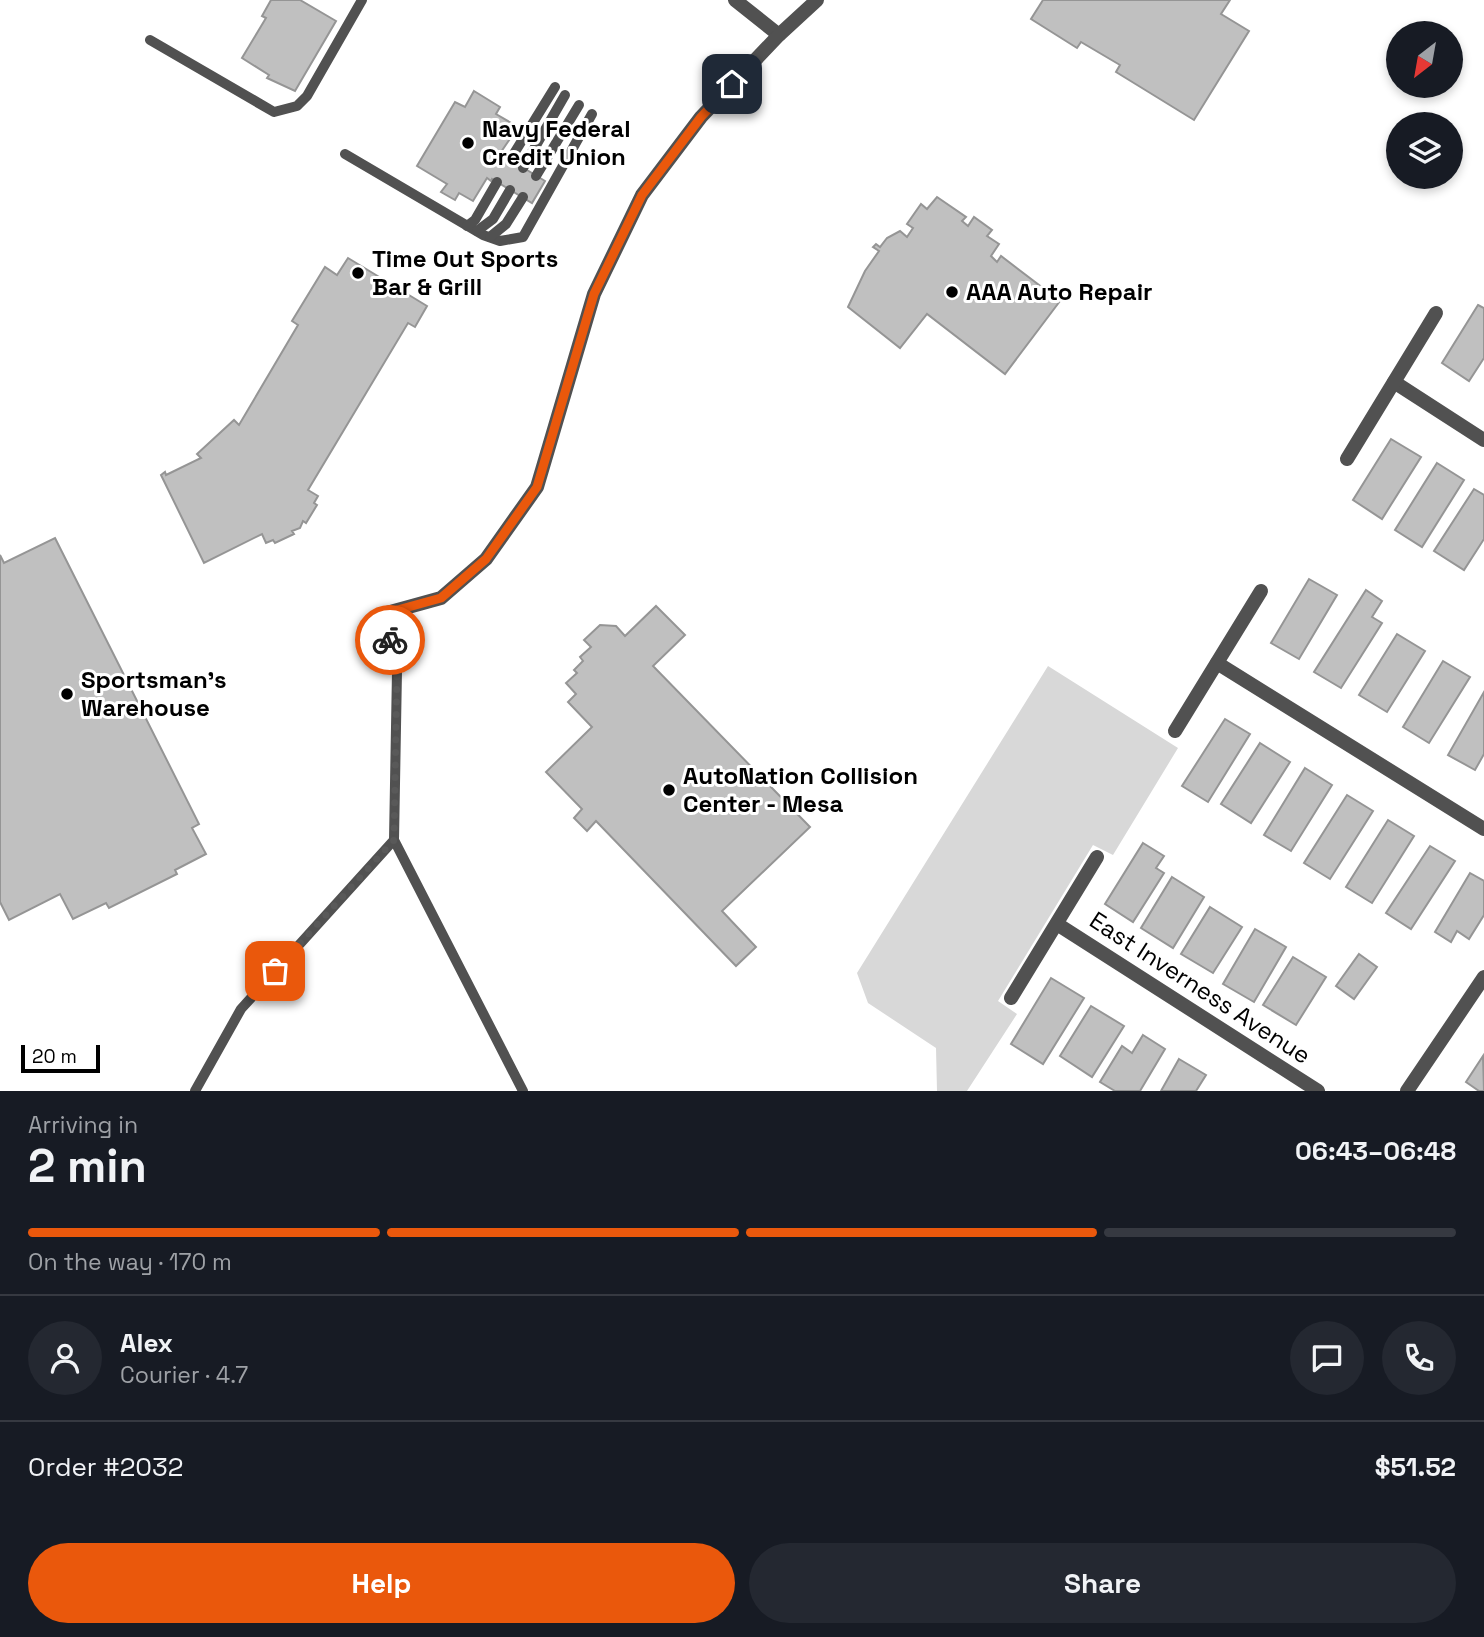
<!DOCTYPE html>
<html lang="en">
<head>
<meta charset="utf-8">
<style>
	body { margin:0; font-family:"Space Grotesk",sans-serif; background:#242831; color:#f1f3f6; height:100vh; display:flex; flex-direction:column; font-size:26px; white-space:nowrap }
	* { box-sizing:border-box; margin:0 }
	p { font-size:23px; color:#9ea1a6 }
	.icon { flex:none; width:38px; height:38px; fill:none; stroke:currentColor; stroke-width:2; stroke-linecap:round; stroke-linejoin:round }
	.map { position:relative; height:1091px; overflow:hidden }
	.panel { display:flex; flex-direction:column; background:#171b24; flex:1 }
	.panel>* { flex:none }
	.needle { width:46px; rotate:211deg }
	.controls { position:absolute; left:1386px; top:21px; display:grid; gap:14px }
	.controls a { display:grid; place-items:center; width:77px; height:77px; border-radius:50%; background:#171b24; box-shadow:0 4px 10px #0003; font-size:35px }
	.scale { position:absolute; left:21px; bottom:18px; width:79px; box-sizing:border-box; padding-left:7px; border:4px solid #000; border-top:0; font-size:19px; line-height:24px; white-space:nowrap; color:#000; -webkit-text-stroke:5px #fff; paint-order:stroke }
	.pin { position:absolute; display:grid; place-items:center; width:60px; height:60px; color:#fff; margin:-30px; border-radius:14px; box-shadow:0 4px 10px #0006 }
	.courier { position:absolute; display:grid; place-items:center; width:70px; height:70px; margin:-35px; border:5px solid #ea580c; border-radius:50%; background:#fff; color:#222; box-shadow:0 2px 9px #0007 }
	.summary em { font-style:normal; font-weight:700 }
	.summary div { display:flex; flex-direction:column-reverse }
	.summary { display:flex; align-items:center; justify-content:space-between; height:119px; padding:0 28px }
	h1 { font-size:46px; font-weight:700; line-height:52px }
	.bar { display:grid; grid-template-columns:repeat(4,1fr); gap:10px 7px; align-content:center; height:84px; padding:0 28px }
	.bar i { height:9px; border-radius:5px; background:#363941 }
	.bar .selected { background:#ea580c }
	.bar p { grid-column:span 4 }
	.line { display:flex; align-items:center; gap:18px; padding:0 28px; border-top:2px solid #363941 }
	.line div { flex:1 }
	.round { display:grid; place-items:center; flex:none; width:74px; height:74px; border-radius:37px; background:#242831 }
	.cta { display:flex; gap:14px; margin-top:auto; padding:14px 28px }
	.cta a { flex:1; height:80px; border-radius:42px; background:#ea580c; color:#fff; font-size:28px; font-weight:700; line-height:80px; text-align:center }
	.cta a+a { background:#242831; color:#f1f3f6 }
	.map>svg:first-child { display:block }
	.green { fill:#d8d8d8 }
	.building { fill:#c0c0c0; stroke:#959595; stroke-width:2 }
	.lines { fill:none; stroke-linecap:round; stroke-linejoin:round }
	.lane { stroke:#515151; stroke-width:10 }
	.street { stroke:#515151; stroke-width:14 }
	.done { stroke:#595959; stroke-width:7; stroke-dasharray:0 12.6 }
	.route { stroke:#ea580c; stroke-width:9 }
	.poi-dot { fill:#000; stroke:#fff; stroke-width:2.5 }
	.labels { text-anchor:middle; stroke-width:6; stroke-linejoin:round; paint-order:stroke }
	.poi-label { font-size:24px; font-weight:bold; fill:#000; stroke:#fff; text-anchor:start }
	.street-label { font-size:24px; fill:#000; stroke:#fff }
</style>
</head>
<body>
<div class="map">
<svg width="1484" height="1091" viewBox="0 0 1484 1091">
	<rect width="100%" height="100%" fill="#fff"/>
	<path class="green" d="M1048,666L1178,748L1113,855L1093,845L998,1001L1017,1014L967,1091H937L936,1048L868,1003L857,973Z"/>
	<g class="building">
		<path d="M271,0H300L336,21L295,91L267,78L269,75L242,58L266,18L262,16Z"/>
		<path d="M1043,0H1230L1221,14L1249,31L1194,120L1116,72L1120,65L1081,42L1077,48L1031,19Z"/>
		<path d="M474,91L500,107L496,114L518,127L501,152L505,155L504,156L545,181L532,203L492,179L491,181L487,178L473,201L459,193L455,200L441,192L447,184L417,166L455,102L465,107Z"/>
		<path d="M937,197L966,217L962,221L968,226L974,217L992,230L987,236L999,244L991,256L997,262L1001,256L1060,301L1005,374L927,314L900,348L848,307L865,271L879,251L873,247L876,244L880,247L887,238L900,231L907,237L913,228L907,224L921,204L927,209Z"/>
		<path d="M348,258L427,306L415,327L408,323L308,490L318,496L314,503L317,505L306,523L303,521L300,528L292,531L294,534L275,543L273,540L266,543L262,534L204,563L161,475L165,472L166,475L201,458L197,454L234,420L239,425L298,325L292,321L325,267L337,275Z"/>
		<path d="M1478,305L1484,308V358L1469,381L1442,363Z"/>
		<path d="M1391,439L1421,457L1382,519L1353,500Z"/>
		<path d="M1437,463L1464,480L1422,547L1395,530Z"/>
		<path d="M1474,489L1484,495V539L1464,570L1434,551Z"/>
		<path d="M55,538L199,824L192,828L206,854L175,870L177,874L109,908L106,903L73,919L60,894L9,920L0,902V555L4,563Z"/>
		<path d="M1309,579L1337,595L1299,659L1271,643Z"/>
		<path d="M1366,590L1382,601L1372,617L1382,623L1341,688L1314,672Z"/>
		<path d="M656,606L685,635L653,666L810,827L722,911L756,947L736,966L596,821L587,831L574,818L582,809L546,772L592,727L568,702L576,694L566,683L577,673L574,670L583,661L580,657L591,647L584,640L600,625L616,626L625,636Z"/>
		<path d="M1397,634L1425,651L1387,712L1359,695Z"/>
		<path d="M1443,661L1470,677L1429,743L1403,727Z"/>
		<path d="M1484,692V754L1475,770L1448,755Z"/>
		<path d="M1225,719L1250,734L1208,802L1182,786Z"/>
		<path d="M1260,743L1290,762L1251,823L1221,804Z"/>
		<path d="M1305,768L1332,785L1291,851L1264,835Z"/>
		<path d="M1347,795L1373,811L1330,879L1304,863Z"/>
		<path d="M1388,820L1414,836L1372,903L1346,887Z"/>
		<path d="M1143,843L1164,856L1156,868L1164,873L1133,922L1105,904Z"/>
		<path d="M1430,846L1455,861L1411,929L1386,913Z"/>
		<path d="M1470,873L1484,881V915L1469,939L1457,931L1451,942L1435,932Z"/>
		<path d="M1172,877L1204,897L1173,948L1141,928Z"/>
		<path d="M1210,907L1242,927L1213,973L1181,954Z"/>
		<path d="M1255,929L1286,947L1254,1002L1223,984Z"/>
		<path d="M1359,954L1377,967L1354,999L1336,986Z"/>
		<path d="M1293,957L1326,977L1296,1025L1263,1005Z"/>
		<path d="M1051,978L1084,998L1043,1064L1011,1044Z"/>
		<path d="M1091,1006L1124,1026L1092,1077L1060,1056Z"/>
		<path d="M1143,1035L1165,1049L1140,1091H1115L1100,1082L1122,1046L1132,1053Z"/>
		<path d="M1483,1056L1484,1091H1479L1466,1082Z"/>
		<path d="M1179,1059L1206,1075L1196,1091H1161Z"/>
	</g>
	<g class="lines">
		<g class="lane">
			<path d="M150,40L274,112L297,106L307,96L362,0"/>
			<path d="M345,154L483,235L500,241L523,237L592,114"/>
			<path d="M510,160L555,87"/>
			<path d="M523,168L565,95"/>
			<path d="M536,176L579,105"/>
			<path d="M467,226L475,220L497,182"/>
			<path d="M477,231L493,219L510,190"/>
			<path d="M490,237L506,224L523,197"/>
			<path d="M383,614L397,671L394,840L523,1091"/>
			<path d="M195,1091L241,1009L394,840"/>
		</g>
		<g class="street">
			<path d="M735,0L779,35"/>
			<path d="M1394,382L1484,440"/>
			<path d="M1347,459L1436,313"/>
			<path d="M383,614L441,598L486,559L537,487L594,294L642,195L701,117L779,35L817,0"/>
			<path d="M1217,663L1484,829"/>
			<path d="M1175,731L1261,591"/>
			<path d="M1057,924L1318,1091"/>
			<path d="M1011,998L1097,857"/>
			<path d="M1407,1091L1484,977"/>
		</g>
	</g>
	<g class="lines">
		<path class="done" d="M275,971L394,840L397,671L390,640"/>
		<path class="route" d="M390,640L383,614L441,598L486,559L537,487L594,294L642,195L701,117L732,84"/>
	</g>
	<g class="poi-dot">
		<circle cx="468" cy="143" r="7"/>
		<circle cx="358" cy="273" r="7"/>
		<circle cx="952" cy="292" r="7"/>
		<circle cx="67" cy="694" r="7"/>
		<circle cx="669" cy="790" r="7"/>
	</g>
	<g class="labels">
		<g class="poi-label">
			<text x="482" y="137">Navy Federal<tspan x="482" dy="28">Credit Union</tspan></text>
			<text x="372" y="267">Time Out Sports<tspan x="372" dy="28">Bar &amp; Grill</tspan></text>
			<text x="966" y="300">AAA Auto Repair</text>
			<text x="81" y="688">Sportsman's<tspan x="81" dy="28">Warehouse</tspan></text>
			<text x="683" y="784">AutoNation Collision<tspan x="683" dy="28">Center - Mesa</tspan></text>
		</g>
		<g class="street-label">
			<text transform="translate(1200 988) rotate(33)" y="8">East Inverness Avenue</text>
		</g>
	</g>
</svg>
<div class="controls">
<a><svg class="needle" viewBox="-14 -14 28 28"><path d="M0-13l5 13h-10z" fill="#e53935"/><path d="M0 13l5-13h-10z" fill="#9ea1a6"/></svg></a>
<a><svg class="icon" aria-label="layers" viewBox="0 0 24 24"><path d="M12 4l9 5-9 5-9-5zM3 14l9 5 9-5"/></svg></a>
</div>
<div class="scale">20 m</div>
<div class="pin" style="left:275px;top:971px;background:#ea580c"><svg class="icon" aria-label="bag" viewBox="0 0 24 24"><path d="M5 8h14l-1 12H6zM9 8a3 3 0 0 1 6 0"/></svg></div>
<div class="pin" style="left:732px;top:84px;background:#1f2937"><svg class="icon" aria-label="home" viewBox="0 0 24 24"><path d="M3 11l9-7 9 7M6 9v11h12V9"/></svg></div>
<div class="courier" style="left:390px;top:640px"><svg class="icon" aria-label="bike" viewBox="0 0 24 24"><circle cx="6" cy="16" r="4"/><circle cx="18" cy="16" r="4"/><path d="M6 16l4-8h5l3 8M10 8l3 8H6M13 5h3"/></svg></div>
</div>
<section class="panel">
<div class="summary"><div><h1>2 min</h1><p>Arriving in</p></div><em>06:43–06:48</em></div>
<div class="bar"><i class="selected"></i><i class="selected"></i><i class="selected"></i><i></i><p>On the way · 170 m</p></div>
<div class="line" style="height:126px"><a class="round"><svg class="icon" aria-label="person" viewBox="0 0 24 24"><circle cx="12" cy="8" r="4"/><path d="M4 21q1-7 8-7t8 7"/></svg></a><div><b>Alex</b><p>Courier · 4.7</p></div><a class="round"><svg class="icon" aria-label="chat" viewBox="0 0 24 24"><path d="M4 5h16v11H9l-5 4z"/></svg></a><a class="round"><svg class="icon" aria-label="phone" viewBox="0 0 24 24"><path d="M5 4h4l2 5-3 2q2 4 5 5l2-3 5 2v4C11 20 4 13 5 4z"/></svg></a></div>
<div class="line" style="height:91px"><div>Order #2032</div><b>$51.52</b></div>
<div class="cta"><a>Help</a><a>Share</a></div>
</section>
</body>
</html>
